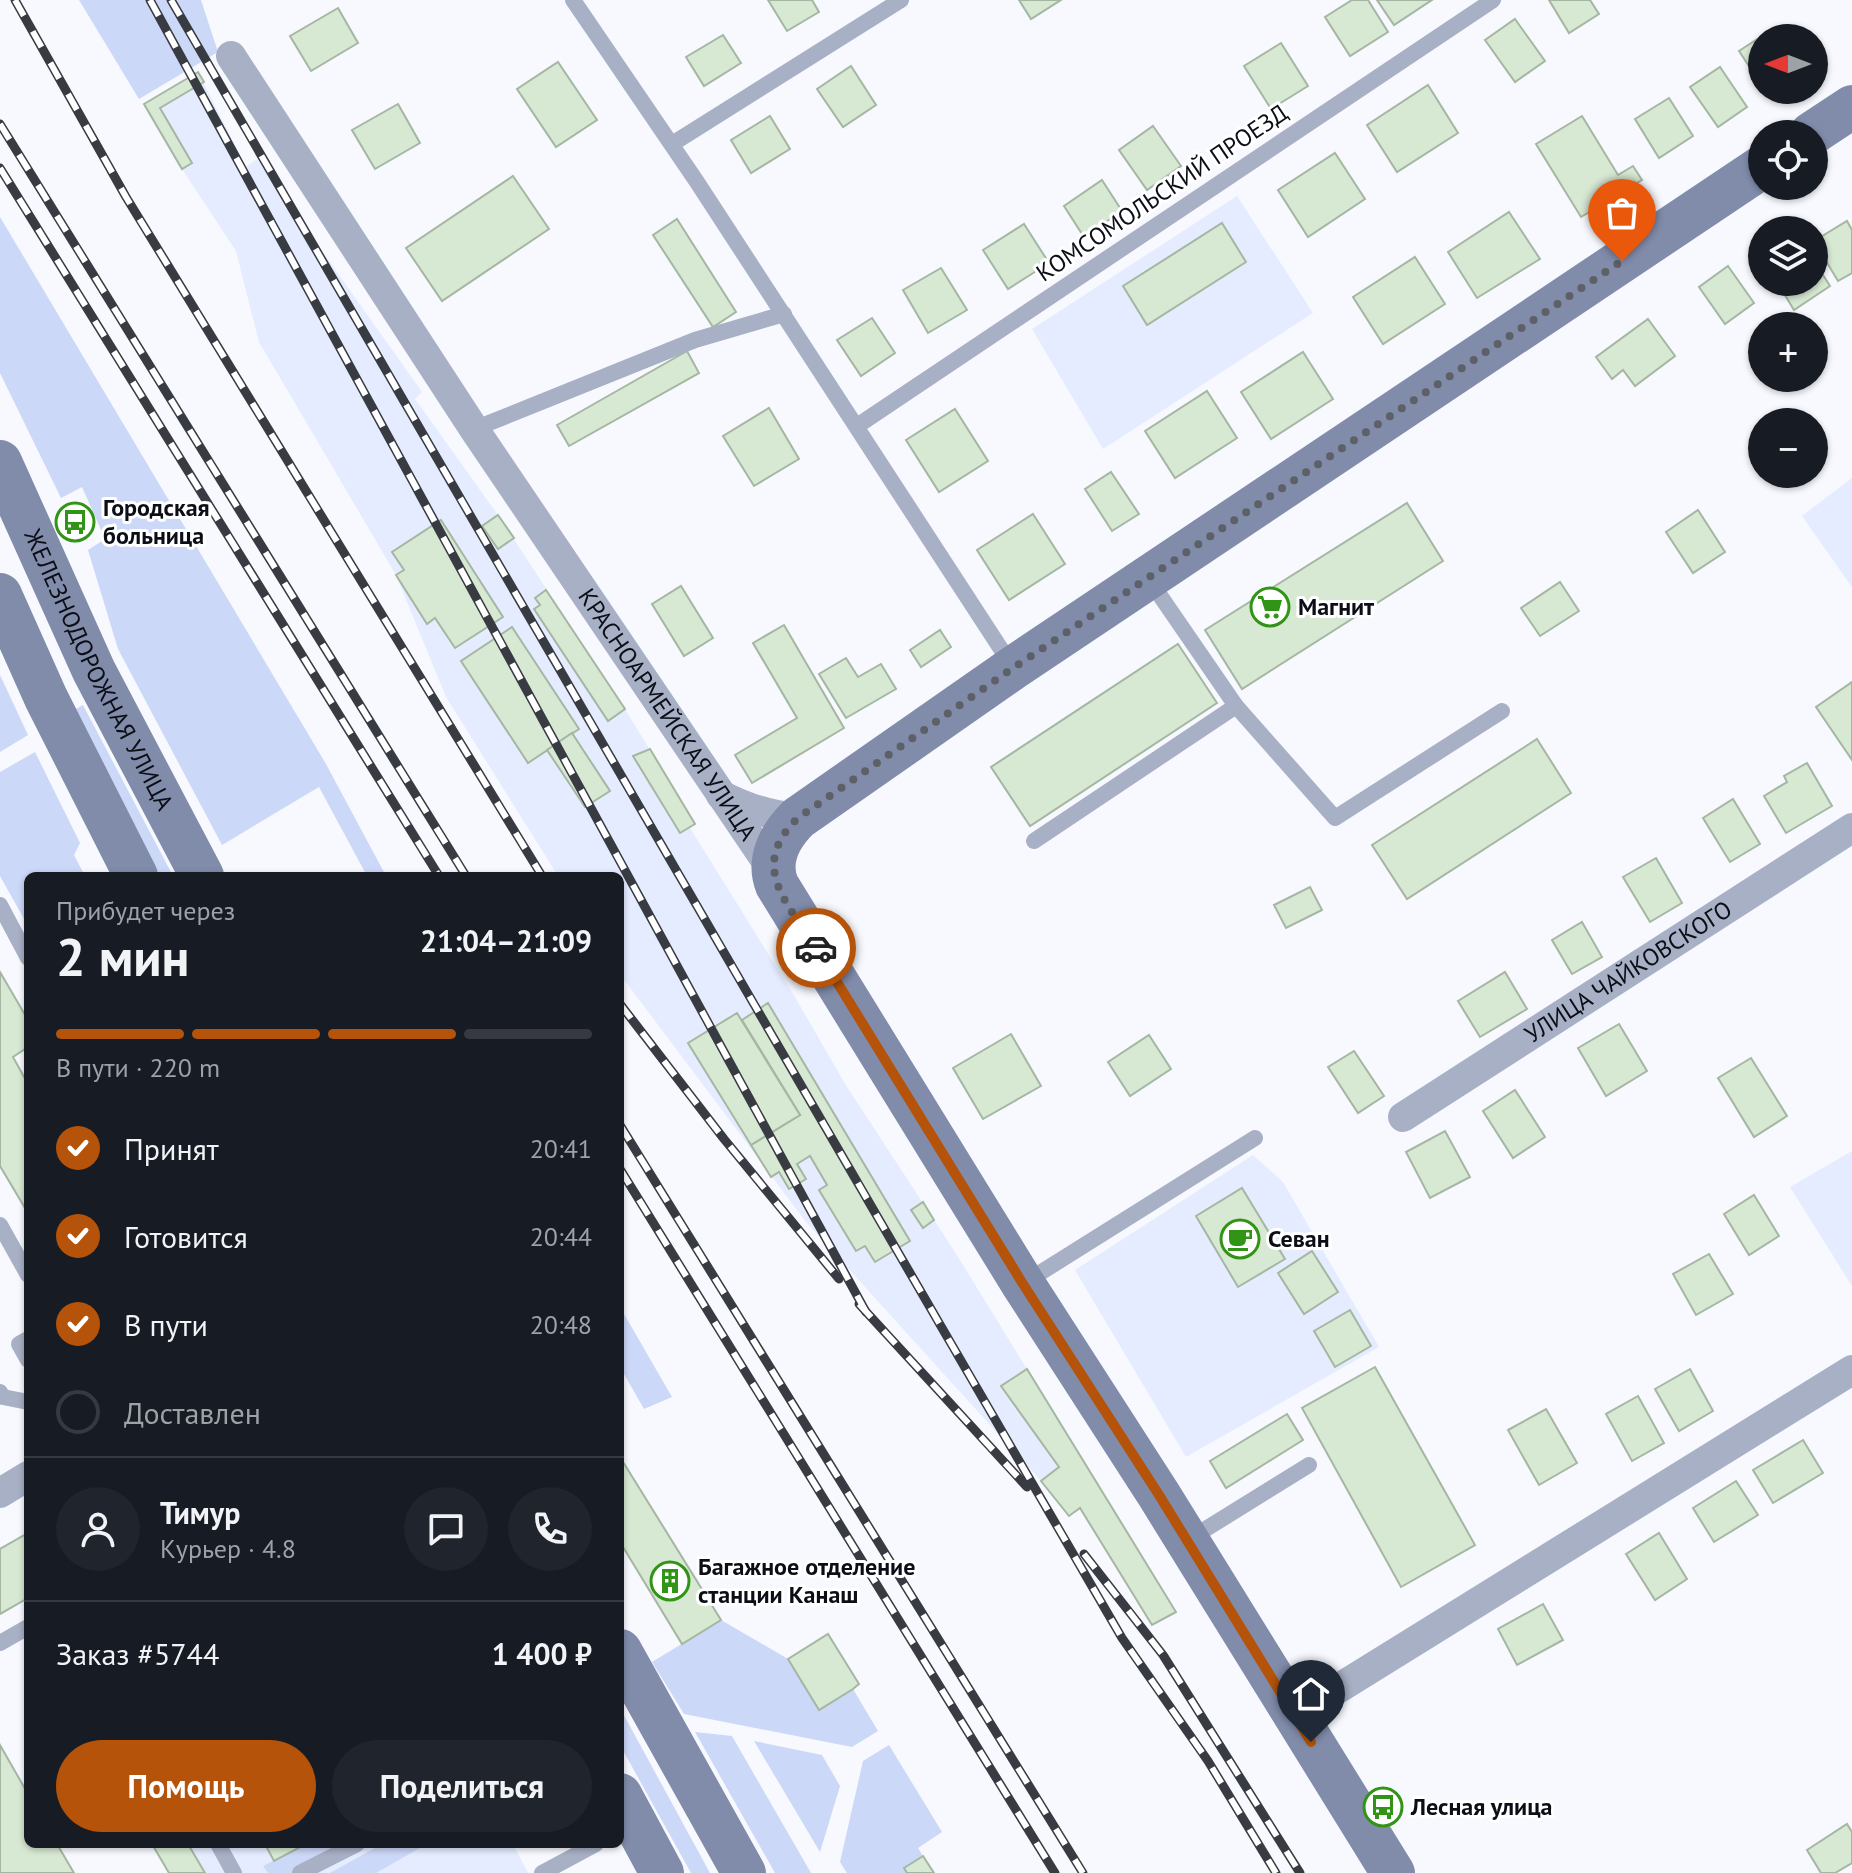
<!DOCTYPE html>
<html lang="ru">
<head>
<meta charset="utf-8">
<style>
	body { margin:0; font-family:"PT Sans",sans-serif; background:#20242c; color:#f1f3f6; height:100vh; display:flex; flex-direction:column; font-size:30px; white-space:nowrap }
	* { box-sizing:border-box; margin:0 }
	p { font-size:26px; color:#9ea1a6 }
	.icon { flex:none; width:44px; height:44px; fill:none; stroke:currentColor; stroke-width:2; stroke-linecap:round; stroke-linejoin:round }
	.map { position:relative; flex:1; overflow:hidden }
	.panel { position:absolute; left:24px; top:872px; width:600px; height:976px; display:flex; flex-direction:column; background:#171b24; border-radius:12px; box-shadow:0 2px 6px #0004 }
	.panel>* { flex:none }
	.needle { width:52px; rotate:270deg }
	.controls { position:absolute; left:1748px; top:24px; display:grid; gap:16px }
	.controls a { display:grid; place-items:center; width:80px; height:80px; border-radius:50%; background:#171b24; box-shadow:0 2px 6px #0004; font-size:40px }
	.pin { position:absolute; display:grid; place-items:center; width:68px; height:68px; color:#fff; margin:-82px -34px; border-radius:50% 50% 50% 0; rotate:-45deg; box-shadow:0 0 8px #0007 }
	.pin .icon { rotate:45deg }
	.courier { position:absolute; display:grid; place-items:center; width:80px; height:80px; margin:-40px; border:6px solid #b45309; border-radius:50%; background:#fff; color:#222; box-shadow:0 2px 10px #0007 }
	.overview em { font-style:normal; font-weight:700 }
	.overview div { display:flex; flex-direction:column-reverse }
	.overview { display:flex; align-items:center; justify-content:space-between; height:136px; padding:0 32px }
	h1 { font-size:52px; font-weight:700; line-height:60px }
	.bar { display:grid; grid-template-columns:repeat(4,1fr); gap:12px 8px; align-content:center; height:96px; padding:0 32px }
	.bar i { height:10px; border-radius:6px; background:#363941 }
	.bar .active { background:#b45309 }
	.bar p { grid-column:span 4 }
	.line { display:flex; align-items:center; gap:20px; padding:0 32px; border-top:2px solid #363941 }
	.line div { flex:1 }
	.round { display:grid; place-items:center; flex:none; width:84px; height:84px; border-radius:42px; background:#20242c }
	ol { padding:0 32px; list-style:none }
	li { display:flex; align-items:center; gap:24px; height:88px }
	li p { margin-inline-start:auto }
	li .icon { padding:8px; border-radius:50%; background:#b45309; color:#fff; stroke-width:4 }
	li:last-child { color:#9ea1a6 }
	li i { width:44px; height:44px; border:4px solid #363941; border-radius:50% }
	.action { display:flex; gap:16px; margin-top:auto; padding:16px 32px }
	.action a { flex:1; height:92px; border-radius:48px; background:#b45309; color:#fff; font-size:32px; font-weight:700; line-height:92px; text-align:center }
	.action a+a { background:#20242c; color:#f1f3f6 }
	.map>svg:first-child { display:block }
	.built { fill:#e5ecff }
	.green { fill:#ccd8f8 }
	.building { fill:#d7e8d3; stroke:#a5b6a2; stroke-width:2 }
	.lines { fill:none; stroke-linecap:round; stroke-linejoin:round }
	.lane { stroke:#a8b0c5; stroke-width:16 }
	.street { stroke:#a8b0c5; stroke-width:30 }
	.secondary { stroke:#818cab; stroke-width:44 }
	.rail-casing { stroke:#383b42; stroke-width:9 }
	.rail { stroke:#fff; stroke-width:6; stroke-dasharray:18; stroke-linecap:butt }
	.done { stroke:#5e6067; stroke-width:8; stroke-dasharray:0 14.4 }
	.route { stroke:#b45309; stroke-width:10 }
	.labels { text-anchor:middle; stroke-width:6; stroke-linejoin:round; paint-order:stroke }
	.street-label { font-size:24px; fill:#0b0e16; stroke:#fff }
	.poi-label { font-size:24px; font-weight:bold; fill:#0b0e16; stroke:#fff; text-anchor:start }
</style>
</head>
<body>
<div class="map">
<svg width="1852" height="1873" viewBox="0 0 1852 1873">
	<rect width="100%" height="100%" fill="#f7f9fe"/>
	<g class="built">
		<path d="M198,72L246,167L257,159L422,392L415,399L498,515L625,709L695,824L690,828L795,997L845,1084L955,1252L1176,1612L1152,1625L1080,1509L1069,1516L1041,1481L806,1222L622,977L620,876H558L446,697L396,575L259,342L236,251L182,169L144,104Z"/>
		<path d="M1237,196L1313,313L1103,449L1032,329Z"/>
		<path d="M1852,478V587L1802,516Z"/>
		<path d="M1852,1151V1286L1790,1187Z"/>
		<path d="M1253,1155L1283,1182L1379,1347L1186,1457L1075,1270Z"/>
		<path d="M152,1844H513L528,1873H169Z"/>
	</g>
	<g class="green">
		<path d="M79,0H201L218,52L139,99Z"/>
		<path d="M0,217L326,764L386,876H367L319,787L222,845L118,649L88,550L105,539L82,487L61,498L0,373Z"/>
		<path d="M0,675L28,735L0,752Z"/>
		<path d="M83,705L173,876H155L69,713Z"/>
		<path d="M35,752L80,843L74,855L85,876H28V926L0,876V772Z"/>
		<path d="M620,1307L672,1397L644,1409L620,1367Z"/>
		<path d="M721,1620L788,1659L818,1710L853,1689L878,1731L852,1747L684,1714L652,1662Z"/>
		<path d="M620,1708L710,1873H691L620,1745Z"/>
		<path d="M695,1732L732,1736L811,1873H775Z"/>
		<path d="M754,1741L822,1755L840,1786L820,1852Z"/>
		<path d="M889,1745L942,1832L918,1848L923,1856L907,1873H847L840,1862L863,1761Z"/>
		<path d="M306,1844H343L291,1873H268L263,1866Z"/>
		<path d="M382,1844H427L376,1873H330Z"/>
	</g>
	<g class="building">
		<path d="M768,0H812L819,12L787,31Z"/>
		<path d="M1019,0H1061L1031,19Z"/>
		<path d="M1352,0H1368L1388,32L1350,56L1325,17Z"/>
		<path d="M1377,0H1432L1394,25Z"/>
		<path d="M1549,0H1590L1599,14L1569,33Z"/>
		<path d="M338,8L358,43L311,71L290,36Z"/>
		<path d="M1515,19L1545,61L1515,82L1485,40Z"/>
		<path d="M1776,27L1782,38H1762V86L1739,51Z"/>
		<path d="M723,35L741,63L704,86L686,57Z"/>
		<path d="M1281,43L1308,86L1271,109L1244,66Z"/>
		<path d="M558,62L597,120L556,147L517,89Z"/>
		<path d="M851,66L876,105L843,127L817,89Z"/>
		<path d="M1720,67L1747,107L1718,127L1690,87Z"/>
		<path d="M198,72L204,82L160,108L192,163L182,169L144,104Z"/>
		<path d="M1428,85L1458,133L1397,172L1367,125Z"/>
		<path d="M1669,98L1693,136L1659,158L1635,119Z"/>
		<path d="M398,104L420,143L375,169L352,130Z"/>
		<path d="M770,116L790,149L751,173L731,140Z"/>
		<path d="M1582,116L1618,175L1633,166L1642,180L1581,217L1536,144Z"/>
		<path d="M1153,126L1181,166L1147,190L1119,150Z"/>
		<path d="M1335,153L1365,199L1308,237L1278,190Z"/>
		<path d="M513,176L549,229L442,301L406,248Z"/>
		<path d="M1102,180L1122,211L1084,237L1064,206Z"/>
		<path d="M1509,212L1540,259L1477,298L1448,252Z"/>
		<path d="M677,219L736,312L713,327L653,235Z"/>
		<path d="M1847,221L1852,230V273L1838,281L1814,241Z"/>
		<path d="M1222,223L1246,262L1147,325L1123,286Z"/>
		<path d="M1024,224L1049,263L1008,289L983,250Z"/>
		<path d="M1415,257L1445,304L1383,344L1353,297Z"/>
		<path d="M1814,261L1830,286L1794,310L1777,282H1814Z"/>
		<path d="M1728,266L1754,303L1725,324L1699,287Z"/>
		<path d="M941,268L967,310L928,333L903,290Z"/>
		<path d="M872,318L895,353L861,376L837,340Z"/>
		<path d="M1648,319L1675,356L1635,386L1623,370L1612,379L1596,357Z"/>
		<path d="M687,351L699,373L569,446L557,425Z"/>
		<path d="M1303,352L1333,399L1271,439L1241,392Z"/>
		<path d="M1207,391L1237,438L1175,478L1145,431Z"/>
		<path d="M769,408L799,459L754,486L723,436Z"/>
		<path d="M955,409L988,461L939,492L906,440Z"/>
		<path d="M1111,472L1139,514L1112,531L1085,489Z"/>
		<path d="M1407,503L1443,561L1242,689L1205,630Z"/>
		<path d="M1698,510L1725,552L1693,573L1666,532Z"/>
		<path d="M1033,514L1065,564L1009,600L977,550Z"/>
		<path d="M498,515L514,538L498,549L482,526Z"/>
		<path d="M441,520L503,617L455,648L435,618L427,624L396,575L404,570L392,552Z"/>
		<path d="M1560,582L1579,611L1540,636L1521,608Z"/>
		<path d="M681,586L713,638L684,656L652,604Z"/>
		<path d="M546,590L625,709L608,721L534,609L540,605L535,598Z"/>
		<path d="M784,625L844,728L752,783L735,755L797,718L753,643Z"/>
		<path d="M512,627L579,729L528,763L461,661Z"/>
		<path d="M940,630L951,647L921,667L910,650Z"/>
		<path d="M1178,644L1217,703L1030,826L991,767Z"/>
		<path d="M846,658L858,677L881,664L896,689L846,718L819,674Z"/>
		<path d="M1852,682V760L1816,707Z"/>
		<path d="M572,733L610,791L585,807L547,750Z"/>
		<path d="M1537,739L1571,793L1407,899L1372,845Z"/>
		<path d="M650,749L695,824L680,833L633,756Z"/>
		<path d="M1807,763L1832,806L1786,833L1764,796L1787,782L1784,776Z"/>
		<path d="M1733,799L1760,844L1730,862L1703,818Z"/>
		<path d="M1656,858L1682,903L1650,922L1623,877Z"/>
		<path d="M1310,887L1322,910L1286,928L1274,905Z"/>
		<path d="M1582,922L1602,957L1572,974L1552,940Z"/>
		<path d="M0,972L28,1020V1047L13,1057L28,1084V1213L0,1166Z"/>
		<path d="M1505,972L1527,1009L1480,1037L1458,1001Z"/>
		<path d="M768,1003L910,1241L875,1262L865,1246L856,1251L819,1190L827,1185L810,1156L797,1164L806,1179L789,1189L779,1172L771,1177L751,1145L800,1115L742,1020Z"/>
		<path d="M737,1013L800,1115L751,1145L688,1043Z"/>
		<path d="M1619,1024L1647,1071L1606,1096L1578,1048Z"/>
		<path d="M1011,1034L1041,1086L983,1119L953,1068Z"/>
		<path d="M1149,1035L1171,1069L1130,1096L1108,1062Z"/>
		<path d="M1354,1051L1384,1096L1358,1113L1328,1067Z"/>
		<path d="M1751,1058L1787,1116L1754,1137L1718,1078Z"/>
		<path d="M1515,1090L1545,1137L1513,1158L1483,1111Z"/>
		<path d="M1445,1131L1470,1177L1430,1198L1406,1152Z"/>
		<path d="M1242,1188L1285,1259L1238,1287L1196,1216Z"/>
		<path d="M1754,1195L1779,1236L1749,1255L1724,1214Z"/>
		<path d="M923,1202L934,1220L923,1228L911,1210Z"/>
		<path d="M1312,1251L1338,1292L1304,1314L1278,1273Z"/>
		<path d="M1709,1254L1733,1294L1696,1315L1673,1274Z"/>
		<path d="M1350,1310L1371,1346L1335,1367L1314,1331Z"/>
		<path d="M1375,1367L1475,1545L1401,1587L1302,1408Z"/>
		<path d="M1027,1369L1176,1612L1152,1625L1080,1508L1069,1516L1041,1481L1059,1467L1001,1386Z"/>
		<path d="M1690,1369L1713,1411L1679,1431L1655,1389Z"/>
		<path d="M1638,1396L1664,1443L1632,1461L1606,1414Z"/>
		<path d="M1546,1409L1577,1463L1539,1485L1508,1430Z"/>
		<path d="M1287,1414L1303,1440L1226,1488L1210,1461Z"/>
		<path d="M1803,1440L1823,1473L1773,1503L1753,1470Z"/>
		<path d="M620,1457L721,1620L682,1644L620,1542Z"/>
		<path d="M1736,1481L1758,1515L1714,1542L1693,1508Z"/>
		<path d="M28,1533V1598L0,1614V1549Z"/>
		<path d="M1659,1533L1687,1579L1655,1600L1626,1554Z"/>
		<path d="M1543,1604L1563,1640L1517,1665L1498,1629Z"/>
		<path d="M828,1634L859,1684L853,1689L819,1710L788,1659Z"/>
		<path d="M0,1745L28,1794V1844H57L74,1873H0Z"/>
		<path d="M1847,1824L1852,1832V1863L1835,1873H1821L1807,1850Z"/>
		<path d="M152,1844H188L205,1873H169Z"/>
		<path d="M265,1844H306L274,1861Z"/>
		<path d="M923,1856L934,1873H907L904,1868Z"/>
	</g>
	<g class="lines">
		<g class="lane">
			<path d="M573,0L697,182L1012,666"/>
			<path d="M672,144L901,0"/>
			<path d="M857,426L1493,0"/>
			<path d="M474,429L695,340L784,314"/>
			<path d="M1148,578L1236,706L1335,818L1502,711"/>
			<path d="M1034,841L1236,706"/>
			<path d="M0,905L28,958"/>
			<path d="M0,1225L28,1275"/>
			<path d="M1024,1283L1255,1138"/>
			<path d="M28,1339L19,1344L28,1360"/>
			<path d="M0,1392L3,1397L28,1402"/>
			<path d="M1188,1540L1309,1465"/>
			<path d="M0,1643L28,1627"/>
			<path d="M218,1844L234,1873"/>
			<path d="M300,1873L357,1844"/>
			<path d="M542,1873L596,1844"/>
		</g>
		<g class="street">
			<path id="s1" d="M231,56L474,429L773,871"/>
			<path d="M721,795C746,808 771,816 798,818"/>
			<path id="s2" d="M1403,1117L1852,828"/>
			<path d="M0,1493L28,1476"/>
			<path d="M1294,1716L1852,1370"/>
		</g>
		<g class="secondary">
			<path d="M1811,134L1852,107"/>
			<path id="s3" d="M0,462L94,671L202,876"/>
			<path d="M0,595L46,698L136,876"/>
			<path d="M620,1651L744,1873"/>
			<path d="M620,1795L662,1873"/>
			<path d="M1393,1873L1159,1495L1023,1284L777,885C767,860 780,836 798,818L1013,668L1762,167"/>
		</g>
		<defs>
			<g id="rail">
				<path d="M15,0L126,197L542,876"/>
				<path d="M150,0L866,1312"/>
				<path d="M171,0L1122,1638L1208,1761L1276,1873"/>
				<path d="M0,124L466,876"/>
				<path d="M0,168L439,876"/>
				<path d="M620,1004L724,1139L839,1279"/>
				<path d="M620,1125L1083,1873"/>
				<path d="M620,1169L1055,1873"/>
				<path d="M859,1304L1027,1487"/>
				<path d="M1084,1554L1163,1655L1300,1873"/>
			</g>
		</defs>
		<use href="#rail" class="rail-casing"/>
		<use href="#rail" class="rail"/>
	</g>
	<g class="lines">
		<path class="done" d="M816,948C787,902 748,866 798,818L1013,668L1622,261"/>
		<path class="route" d="M816,948L1023,1284L1159,1495L1311,1742"/>
	</g>
	<defs>
		<symbol id="bus-ring" viewBox="-11 -11 22 22"><circle r="9.5" fill="#fff" stroke="#319416" stroke-width="1.5"/><path d="M-5-6H5V4H4V6H2V4H-2V6H-4V4H-5ZM-3.5-4V0h7V-4ZM-3.5 1.2v1.5H-2V1.2ZM2 1.2v1.5H3.5V1.2Z" fill="#319416"/></symbol>
		<symbol id="supermarket-ring" viewBox="-11 -11 22 22"><circle r="9.5" fill="#fff" stroke="#319416" stroke-width="1.5"/><path d="M-6-5.5h2.5l.6 2H6L4.5 2H-2.5L-4.4-4H-6ZM-1.5 3.2a1.3 1.3 0 1 0 .1 0ZM3 3.2a1.3 1.3 0 1 0 .1 0Z" fill="#319416"/></symbol>
		<symbol id="cafe-ring" viewBox="-11 -11 22 22"><circle r="9.5" fill="#fff" stroke="#319416" stroke-width="1.5"/><path d="M-5.5-4.5H6V0H3Q3 3.5 0 3.5H-2.5Q-5.5 3.5-5.5 0ZM3-3.2v2h1.7v-2ZM-6 4.5H4V6H-6Z" fill="#319416"/></symbol>
		<symbol id="building-ring" viewBox="-11 -11 22 22"><circle r="9.5" fill="#fff" stroke="#319416" stroke-width="1.5"/><path d="M-4-6H4V6H1V3H-1V6H-4ZM-2.5-4.3h1.7v1.8h-1.7ZM.8-4.3h1.7v1.8H.8ZM-2.5-1h1.7V.8h-1.7ZM.8-1h1.7V.8H.8Z" fill="#319416"/></symbol>
	</defs>
	<g fill-rule="evenodd">
		<use href="#bus-ring" x="53" y="500" width="44" height="44"/>
		<use href="#supermarket-ring" x="1248" y="585" width="44" height="44"/>
		<use href="#cafe-ring" x="1218" y="1217" width="44" height="44"/>
		<use href="#building-ring" x="648" y="1559" width="44" height="44"/>
		<use href="#bus-ring" x="1361" y="1785" width="44" height="44"/>
	</g>
	<g class="labels">
		<g class="street-label">
			<text transform="translate(1162 193) rotate(-34)" y="8">КОМСОМОЛЬСКИЙ ПРОЕЗД</text>
			<text dy="8" stroke="none"><textPath href="#s3" startOffset="230">ЖЕЛЕЗНОДОРОЖНАЯ УЛИЦА</textPath></text>
			<text dy="8" stroke="none"><textPath href="#s1" startOffset="790">КРАСНОАРМЕЙСКАЯ УЛИЦА</textPath></text>
			<text dy="8" stroke="none"><textPath href="#s2" startOffset="268">УЛИЦА ЧАЙКОВСКОГО</textPath></text>
		</g>
		<g class="poi-label">
			<text x="103" y="516">Городская<tspan x="103" dy="28">больница</tspan></text>
			<text x="1298" y="615">Магнит</text>
			<text x="1268" y="1247">Севан</text>
			<text x="698" y="1575">Багажное отделение<tspan x="698" dy="28">станции Канаш</tspan></text>
			<text x="1411" y="1815">Лесная улица</text>
		</g>
	</g>
</svg>
<div class="controls">
<a><svg class="needle" viewBox="-14 -14 28 28"><path d="M0-13l5 13h-10z" fill="#e53935"/><path d="M0 13l5-13h-10z" fill="#9ea1a6"/></svg></a>
<a><svg class="icon" aria-label="locate" viewBox="0 0 24 24"><circle cx="12" cy="12" r="6"/><path d="M12 2v4M12 18v4M2 12h4M18 12h4"/></svg></a>
<a><svg class="icon" aria-label="layers" viewBox="0 0 24 24"><path d="M12 4l9 5-9 5-9-5zM3 14l9 5 9-5"/></svg></a>
<a>+</a>
<a>−</a>
</div>
<div class="pin" style="left:1622px;top:261px;background:#ea580c"><svg class="icon" aria-label="bag" viewBox="0 0 24 24"><path d="M5 8h14l-1 12H6zM9 8a3 3 0 0 1 6 0"/></svg></div>
<div class="pin" style="left:1311px;top:1742px;background:#1f2937"><svg class="icon" aria-label="home" viewBox="0 0 24 24"><path d="M3 11l9-7 9 7M6 9v11h12V9"/></svg></div>
<div class="courier" style="left:816px;top:948px"><svg class="icon" aria-label="car" viewBox="0 0 24 24"><path d="M5 17H2v-5l4-1 3-4h7l3 4 3 1v5h-3M9 17h6M6 11h13"/><circle cx="7" cy="17" r="2"/><circle cx="17" cy="17" r="2"/></svg></div>
<section class="panel">
<div class="overview"><div><h1>2 мин</h1><p>Прибудет через</p></div><em>21:04–21:09</em></div>
<div class="bar"><i class="active"></i><i class="active"></i><i class="active"></i><i></i><p>В пути · 220 m</p></div>
<ol>
<li><svg class="icon" aria-label="check" viewBox="0 0 24 24"><path d="M5 12l5 5 9-10"/></svg>Принят<p>20:41</p></li>
<li><svg class="icon" aria-label="check" viewBox="0 0 24 24"><path d="M5 12l5 5 9-10"/></svg>Готовится<p>20:44</p></li>
<li><svg class="icon" aria-label="check" viewBox="0 0 24 24"><path d="M5 12l5 5 9-10"/></svg>В пути<p>20:48</p></li>
<li><i></i>Доставлен</li>
</ol>
<div class="line" style="height:144px"><a class="round"><svg class="icon" aria-label="person" viewBox="0 0 24 24"><circle cx="12" cy="8" r="4"/><path d="M4 21q1-7 8-7t8 7"/></svg></a><div><b>Тимур</b><p>Курьер · 4.8</p></div><a class="round"><svg class="icon" aria-label="chat" viewBox="0 0 24 24"><path d="M4 5h16v11H9l-5 4z"/></svg></a><a class="round"><svg class="icon" aria-label="phone" viewBox="0 0 24 24"><path d="M5 4h4l2 5-3 2q2 4 5 5l2-3 5 2v4C11 20 4 13 5 4z"/></svg></a></div>
<div class="line" style="height:104px"><div>Заказ #5744</div><b>1 400 ₽</b></div>
<div class="action"><a>Помощь</a><a>Поделиться</a></div>
</section>
</div>
</body>
</html>
